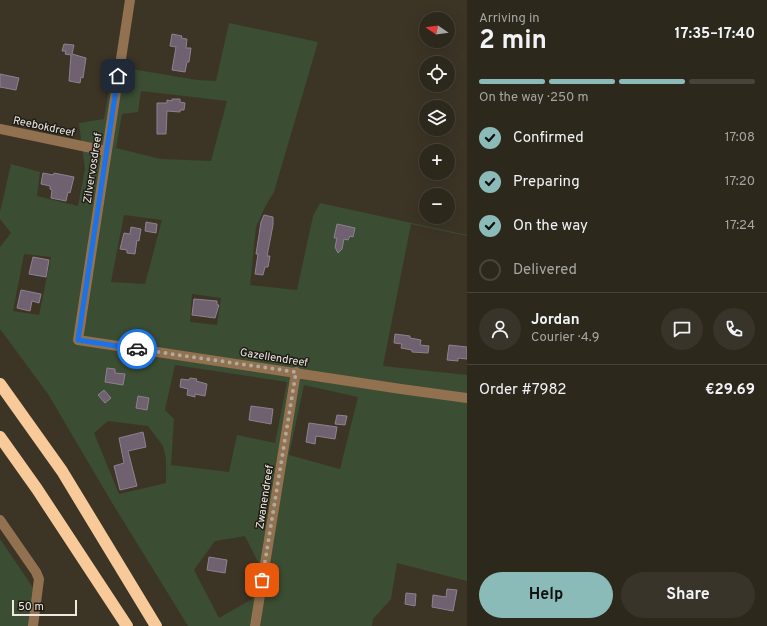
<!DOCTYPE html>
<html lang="en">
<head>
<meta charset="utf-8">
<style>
	body { margin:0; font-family:Overpass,sans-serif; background:#393429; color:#f1f3f6; height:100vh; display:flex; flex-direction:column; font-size:15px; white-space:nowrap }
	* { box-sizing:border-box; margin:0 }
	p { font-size:13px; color:#a7a6a3 }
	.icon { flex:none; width:22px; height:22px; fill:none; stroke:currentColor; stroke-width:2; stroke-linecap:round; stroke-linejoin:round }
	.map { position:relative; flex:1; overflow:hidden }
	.panel { display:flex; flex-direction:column; background:#2d281c; width:300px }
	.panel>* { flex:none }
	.needle { width:26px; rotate:283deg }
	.tools { position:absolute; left:419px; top:12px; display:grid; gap:8px }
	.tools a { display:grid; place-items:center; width:36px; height:36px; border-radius:50%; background:#2d281c; box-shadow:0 4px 16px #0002,0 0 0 1px #48443b; font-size:20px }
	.scale { position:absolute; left:12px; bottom:10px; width:65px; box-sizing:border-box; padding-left:4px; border:2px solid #ede9e0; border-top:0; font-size:11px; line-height:14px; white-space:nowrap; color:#ede9e0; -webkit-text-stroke:3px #201d17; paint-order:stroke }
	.pin { position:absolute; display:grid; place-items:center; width:34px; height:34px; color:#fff; margin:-17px; border-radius:8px; box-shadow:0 2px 6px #0006 }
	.courier { position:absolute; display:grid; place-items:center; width:40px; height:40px; margin:-20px; border:3px solid #1a73e8; border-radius:50%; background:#fff; color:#222; box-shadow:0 1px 5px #0007 }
	.overview em { font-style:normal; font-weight:700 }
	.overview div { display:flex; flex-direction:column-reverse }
	.overview { display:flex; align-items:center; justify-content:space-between; height:68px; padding:0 12px }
	h1 { font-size:26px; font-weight:700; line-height:30px }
	.bar { display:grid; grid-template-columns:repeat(4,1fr); gap:6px 4px; align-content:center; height:48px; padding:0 12px }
	.bar i { height:5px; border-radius:3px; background:#48443b }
	.bar .selected { background:#8bbbb9 }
	.bar p { grid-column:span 4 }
	.line { display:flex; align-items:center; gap:10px; padding:0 12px; border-top:1px solid #48443b }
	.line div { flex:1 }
	.round { display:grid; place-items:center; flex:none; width:42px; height:42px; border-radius:21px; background:#393429 }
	ol { padding:0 12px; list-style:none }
	li { display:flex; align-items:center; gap:12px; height:44px }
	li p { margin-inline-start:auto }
	li .icon { padding:4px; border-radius:50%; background:#8bbbb9; color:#111; stroke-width:4 }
	li:last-child { color:#a7a6a3 }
	li i { width:22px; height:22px; border:2px solid #48443b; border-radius:50% }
	.button { display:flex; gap:8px; margin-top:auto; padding:8px 12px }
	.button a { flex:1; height:46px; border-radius:24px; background:#8bbbb9; color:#111; font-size:16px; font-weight:700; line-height:46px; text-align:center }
	.button a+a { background:#393429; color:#f1f3f6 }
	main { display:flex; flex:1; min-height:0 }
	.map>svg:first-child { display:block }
	.green { fill:#3b4d32; fill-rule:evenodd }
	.building { fill:#6f616f; stroke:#8f8190 }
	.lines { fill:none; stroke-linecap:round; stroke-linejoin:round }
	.minor { stroke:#917150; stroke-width:10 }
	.highway { stroke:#f8c999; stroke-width:12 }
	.done { stroke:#afaa9f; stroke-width:4; stroke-dasharray:0 7.2 }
	.route { stroke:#1a73e8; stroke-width:5 }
	.labels { text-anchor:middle; stroke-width:3; stroke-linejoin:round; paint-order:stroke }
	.street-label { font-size:11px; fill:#ede9e0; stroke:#201d17 }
</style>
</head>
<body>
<main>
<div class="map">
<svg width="467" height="626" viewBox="0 0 467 626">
	<rect width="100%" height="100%" fill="#3c3526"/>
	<g class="green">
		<path d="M229,23L318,42L274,192L266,205L256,227L250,285L297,290L313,216L320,203L467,235V236L411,224L383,366L467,375V581L397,563L391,599L373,619L372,626H188L111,501L48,394L0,329V247L11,233L0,219V212L11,164L40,172L37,196L78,206L85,169L79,123L104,119L113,66L197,80L216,81ZM141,91L227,101L211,161L161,159L116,148L122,114L138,112ZM124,215L162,220L145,284L111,282ZM24,254L51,257L39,315L13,311ZM192,294L221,298L217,325L190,322ZM175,365L287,382L275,443L237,435L229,472L171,465L174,419L165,410ZM304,385L358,397L340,469L289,455ZM108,421L148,426L163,446L166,459V483L119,494L94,433ZM245,536L259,564L252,599L219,618L194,570L215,541Z"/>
		<path d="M0,539L38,595L33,626H0Z"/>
	</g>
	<g class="building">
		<path d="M172,34L182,36L181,38L187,39L186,48H191L189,62H187L185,72L172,70L176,47L170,46Z"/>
		<path d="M64,44L74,45L72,54L86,58L83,78L81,77L80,83L69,81L71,55L65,54L66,51H62Z"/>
		<path d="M0,74L19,78L16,90L0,87Z"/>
		<path d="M172,99H180V102L185,103L184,110H180V112L167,111L166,134H157V103H167V100L172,101Z"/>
		<path d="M43,173L53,175L54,173L74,177L70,193L68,192L66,201L51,198L52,190L50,189V186L41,184Z"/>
		<path d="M264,215L273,217V225L267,256H270L268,267H265L263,275L255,274L258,254H256L261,222Z"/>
		<path d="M146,222L157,224L156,233L145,231Z"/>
		<path d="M337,224L355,228L353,237L350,236L348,240L344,239L342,249L338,253L335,247L337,238H334Z"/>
		<path d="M131,227L141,229L139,241L137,240L135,254L127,253V250L120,249L124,233L130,234Z"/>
		<path d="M33,257L49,260L46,277L29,274Z"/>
		<path d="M21,290L41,294L39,303L32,301L30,311L17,308Z"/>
		<path d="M194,299L217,301V305H219L215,318L192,315Z"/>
		<path d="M395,334L410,336V338L421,340L420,345L429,346L428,353L412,352V350L401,348L402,344L394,343Z"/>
		<path d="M449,345L467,347V359L458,358V361L447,360Z"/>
		<path d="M107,368L115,369V373L125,374L123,385L105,382Z"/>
		<path d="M190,378L197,379L196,381L207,384L205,396L195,394V397L187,395L188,389L180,387L181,379L189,380Z"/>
		<path d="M104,390L111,398L105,403L98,395Z"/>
		<path d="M138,396L149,398L147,410L136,408Z"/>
		<path d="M251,406L273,409L271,424L249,420Z"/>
		<path d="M337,415L347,416L345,425L335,424Z"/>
		<path d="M309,423L337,427L335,439L316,436L315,444L306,442Z"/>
		<path d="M143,432L146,447L128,451L137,486L120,490L114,466L124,463L119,438Z"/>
		<path d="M209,557L227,560L225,573L207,570Z"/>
		<path d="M447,589L457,590L453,611L432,607L433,595L446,597Z"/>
		<path d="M406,593L416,594L415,606L405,604Z"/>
	</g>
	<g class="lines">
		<g class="minor">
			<path d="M130,0L78,340L401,389L467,398"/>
			<path d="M0,129L106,151"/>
			<path d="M0,520L36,572L39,579L33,626"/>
			<path d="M255,626L296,372"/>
		</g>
		<g class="highway">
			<path d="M0,384L62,471L156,626"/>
			<path d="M0,437L37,489L127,626"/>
		</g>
	</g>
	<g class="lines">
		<path class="done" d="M137,349L296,372L262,580"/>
		<path class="route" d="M118,76L78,340L137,349"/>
	</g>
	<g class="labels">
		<g class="street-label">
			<text transform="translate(44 126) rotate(12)" y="4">Reebokdreef</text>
			<text transform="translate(92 168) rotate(-81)" y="4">Zilvervosdreef</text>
			<text transform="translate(274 357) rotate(9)" y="4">Gazellendreef</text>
			<text transform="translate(264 497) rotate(-81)" y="4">Zwanendreef</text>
		</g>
	</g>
</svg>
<div class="tools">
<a><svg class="needle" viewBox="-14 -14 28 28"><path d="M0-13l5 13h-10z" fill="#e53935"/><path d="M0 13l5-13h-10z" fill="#a7a6a3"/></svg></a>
<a><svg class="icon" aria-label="locate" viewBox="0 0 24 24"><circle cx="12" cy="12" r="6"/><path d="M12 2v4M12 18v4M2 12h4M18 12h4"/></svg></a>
<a><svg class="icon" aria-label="layers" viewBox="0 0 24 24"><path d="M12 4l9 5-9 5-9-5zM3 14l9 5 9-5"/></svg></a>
<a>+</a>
<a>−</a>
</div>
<div class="scale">50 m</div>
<div class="pin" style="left:262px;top:580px;background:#ea580c"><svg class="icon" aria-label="bag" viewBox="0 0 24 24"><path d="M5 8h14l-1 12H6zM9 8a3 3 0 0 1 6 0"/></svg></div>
<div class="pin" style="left:118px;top:76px;background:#1f2937"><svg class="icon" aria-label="home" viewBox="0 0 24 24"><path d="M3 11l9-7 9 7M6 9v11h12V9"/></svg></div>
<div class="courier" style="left:137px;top:349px"><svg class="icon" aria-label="car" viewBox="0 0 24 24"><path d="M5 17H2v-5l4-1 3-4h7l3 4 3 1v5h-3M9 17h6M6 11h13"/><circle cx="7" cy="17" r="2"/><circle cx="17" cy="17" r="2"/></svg></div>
</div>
<section class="panel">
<div class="overview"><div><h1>2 min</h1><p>Arriving in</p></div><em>17:35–17:40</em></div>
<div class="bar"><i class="selected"></i><i class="selected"></i><i class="selected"></i><i></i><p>On the way · 250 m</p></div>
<ol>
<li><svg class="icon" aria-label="check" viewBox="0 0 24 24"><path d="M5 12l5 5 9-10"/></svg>Confirmed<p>17:08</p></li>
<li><svg class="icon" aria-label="check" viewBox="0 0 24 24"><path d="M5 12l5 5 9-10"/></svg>Preparing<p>17:20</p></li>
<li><svg class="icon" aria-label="check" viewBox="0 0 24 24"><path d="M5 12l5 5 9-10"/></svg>On the way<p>17:24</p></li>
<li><i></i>Delivered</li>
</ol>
<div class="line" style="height:72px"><a class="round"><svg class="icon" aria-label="person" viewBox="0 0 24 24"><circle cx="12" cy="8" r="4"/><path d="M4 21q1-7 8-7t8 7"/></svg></a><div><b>Jordan</b><p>Courier · 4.9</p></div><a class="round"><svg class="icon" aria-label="chat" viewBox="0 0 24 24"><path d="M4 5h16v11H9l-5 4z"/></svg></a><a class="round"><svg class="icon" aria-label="phone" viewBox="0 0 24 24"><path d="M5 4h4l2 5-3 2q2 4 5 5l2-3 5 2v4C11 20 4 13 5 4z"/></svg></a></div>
<div class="line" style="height:52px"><div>Order #7982</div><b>€29.69</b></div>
<div class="button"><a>Help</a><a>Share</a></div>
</section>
</main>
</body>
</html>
